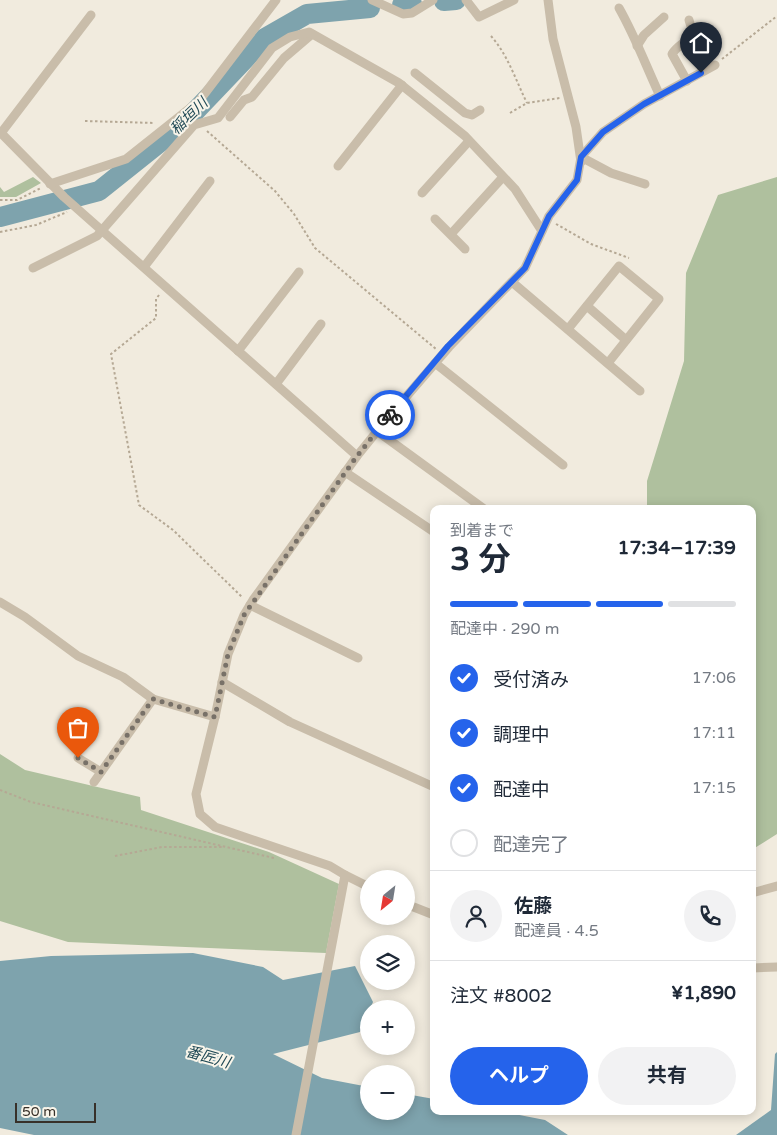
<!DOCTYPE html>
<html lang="ja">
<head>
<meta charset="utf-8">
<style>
	body { margin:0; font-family:"Varela Round","Noto Sans JP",sans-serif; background:#f2f2f3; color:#1f2937; height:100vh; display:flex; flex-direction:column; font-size:19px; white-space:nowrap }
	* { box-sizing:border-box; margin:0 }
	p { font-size:16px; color:#747a83 }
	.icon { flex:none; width:28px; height:28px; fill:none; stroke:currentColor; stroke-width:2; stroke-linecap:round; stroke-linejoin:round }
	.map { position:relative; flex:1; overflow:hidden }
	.details { position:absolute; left:430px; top:505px; width:326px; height:610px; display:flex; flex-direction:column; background:#fff; border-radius:10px; box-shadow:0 2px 12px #0003 }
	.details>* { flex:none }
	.needle { width:32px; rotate:210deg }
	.fabs { position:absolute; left:360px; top:870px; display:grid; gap:10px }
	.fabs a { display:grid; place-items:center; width:55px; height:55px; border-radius:50%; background:#fff; box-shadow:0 2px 12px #0003; font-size:25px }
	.scale { position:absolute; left:15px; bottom:12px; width:81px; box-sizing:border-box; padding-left:5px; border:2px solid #373029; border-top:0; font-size:14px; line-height:18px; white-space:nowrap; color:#373029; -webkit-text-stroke:4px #f9f5ea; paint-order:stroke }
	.pin { position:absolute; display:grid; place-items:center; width:42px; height:42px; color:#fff; margin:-51px -21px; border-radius:50% 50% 50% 0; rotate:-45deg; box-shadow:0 0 5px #0007 }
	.pin .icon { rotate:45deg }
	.courier { position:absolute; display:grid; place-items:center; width:50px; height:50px; margin:-25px; border:4px solid #2563eb; border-radius:50%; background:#fff; color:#222; box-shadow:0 1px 6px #0007 }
	.head em { font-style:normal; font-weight:700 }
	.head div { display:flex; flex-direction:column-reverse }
	.head { display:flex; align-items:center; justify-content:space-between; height:85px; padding:0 20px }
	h1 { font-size:32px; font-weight:700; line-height:38px }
	.bar { display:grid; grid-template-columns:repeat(4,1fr); gap:8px 5px; align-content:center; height:60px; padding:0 20px }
	.bar i { height:6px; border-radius:4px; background:#e0e1e3 }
	.bar .on { background:#2563eb }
	.bar p { grid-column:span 4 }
	.line { display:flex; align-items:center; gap:12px; padding:0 20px; border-top:1px solid #e0e1e3 }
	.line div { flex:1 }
	.round { display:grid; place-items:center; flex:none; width:52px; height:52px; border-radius:26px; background:#f2f2f3 }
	ol { padding:0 20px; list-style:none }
	li { display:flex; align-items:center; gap:15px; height:55px }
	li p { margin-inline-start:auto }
	li .icon { padding:5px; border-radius:50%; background:#2563eb; color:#fff; stroke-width:4 }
	li:last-child { color:#747a83 }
	li i { width:28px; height:28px; border:2px solid #e0e1e3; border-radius:50% }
	.button { display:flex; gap:10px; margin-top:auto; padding:10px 20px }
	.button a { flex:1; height:58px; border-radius:30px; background:#2563eb; color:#fff; font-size:20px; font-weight:700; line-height:58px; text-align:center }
	.button a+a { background:#f2f2f3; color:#1f2937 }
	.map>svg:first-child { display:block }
	.green { fill:#afc09e }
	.water { fill:#7ea3ad }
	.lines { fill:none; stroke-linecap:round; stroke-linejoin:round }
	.river { stroke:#7ea3ad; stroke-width:20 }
	.path { stroke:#b5a894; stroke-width:2; stroke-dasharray:2.5 2.5; stroke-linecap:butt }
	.street { stroke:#c9bdaa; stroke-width:9 }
	.done { stroke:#787168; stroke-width:5; stroke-dasharray:0 9 }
	.route { stroke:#2563eb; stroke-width:6 }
	.labels { text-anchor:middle; stroke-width:4; stroke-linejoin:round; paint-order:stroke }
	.water-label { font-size:15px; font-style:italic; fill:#214a56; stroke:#f9f5ea }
</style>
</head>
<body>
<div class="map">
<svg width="777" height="1135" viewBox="0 0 777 1135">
	<rect width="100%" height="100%" fill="#f1ebde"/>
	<g class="green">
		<path d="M33,177L41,183L16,197H0V187L4,192Z"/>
		<path d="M777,177V834L753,849L752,509H647V481L684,361L686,273L718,195Z"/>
		<path d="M0,754L25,770L140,797L141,810L269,852L339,884L326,953L68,942L0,921Z"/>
	</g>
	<g class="water">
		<path d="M193,953L263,967L283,980L355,966L373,1002L360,1032L273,1054L322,1078L369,1087V1111H406V1094L434,1099V1111H499L545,1120L568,1135H34L0,1128V961L51,956Z"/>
		<path d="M777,1052V1135H736L771,1110L775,1054Z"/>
	</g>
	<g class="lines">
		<g class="river">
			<path d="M444,1L456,0"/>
			<path d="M402,5L412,4"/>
			<path d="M0,217L99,191L183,124L265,38L307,14L370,8"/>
		</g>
		<g class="path">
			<path d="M491,36C508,55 516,81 527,103"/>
			<path d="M722,59L777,16"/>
			<path d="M510,113L527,103L560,98"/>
			<path d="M85,121L155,123"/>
			<path d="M207,131L275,191L294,214L315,248L436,349"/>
			<path d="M0,200H17L41,188"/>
			<path d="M556,224L591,244L629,258"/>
			<path d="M0,232L36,225L67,212"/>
			<path d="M159,295L156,299V318L111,354L139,505L173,530L243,598"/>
			<path d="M0,790L31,802L274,858"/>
			<path d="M115,856L162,847H222"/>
		</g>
		<g class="street">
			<path d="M372,0L403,14L412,13L433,0"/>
			<path d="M466,0L479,17L514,0"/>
			<path d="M548,0L553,39L576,127L581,162"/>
			<path d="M619,8C635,36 646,66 660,96"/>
			<path d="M637,46L644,35L664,17"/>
			<path d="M415,73L465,113L472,115L480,110"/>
			<path d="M687,81L672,54C678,44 688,42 693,33L689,20"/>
			<path d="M230,117L244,100L252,97L284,58L312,34"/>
			<path d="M0,132L64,197L357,456"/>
			<path d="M1,133L91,15"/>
			<path d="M581,157L611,173L645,184"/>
			<path d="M338,166L402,85"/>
			<path d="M50,184L126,159L199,101L276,0"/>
			<path d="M422,193L469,141"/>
			<path d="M435,219L465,249"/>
			<path d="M451,234L503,177"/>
			<path d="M144,267L210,181"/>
			<path d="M33,268L97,236L194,125L218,118L272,48L290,37L309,32L399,83L465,136L515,189L542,231"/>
			<path d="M512,282L640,391"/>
			<path d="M587,306L626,340"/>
			<path d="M568,329L619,266L659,299L608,363"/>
			<path d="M238,351L299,272"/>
			<path d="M435,363L563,465"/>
			<path d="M276,384L321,324"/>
			<path d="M377,431L484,509"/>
			<path d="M345,472L434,532"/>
			<path d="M0,602L25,617L78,656L123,677L153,699L215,717"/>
			<path d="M250,605L358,658"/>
			<path d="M222,682L290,722L434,787"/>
			<path d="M78,758L101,772"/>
			<path d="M94,782L153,699"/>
			<path d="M345,875L369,887"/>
			<path d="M752,893L777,886"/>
			<path d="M406,904L434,915"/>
			<path d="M752,968L777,967"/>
			<path d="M296,1135L345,875L330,866L215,827L200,814L196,794L215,717L228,654L244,615L253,600L357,456L387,419L449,347L525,268L549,216L577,180L581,157L603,132L644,104L715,65"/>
		</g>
	</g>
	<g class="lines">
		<path class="done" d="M78,758L101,772L153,699L215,717L228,654L244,615L357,456L390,415"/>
		<path class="route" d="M390,415L448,346L525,268L549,216L577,180L581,157L603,132L644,104L701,73"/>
	</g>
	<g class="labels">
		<g class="water-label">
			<text transform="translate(189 116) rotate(-44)" y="5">稲垣川</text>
			<text transform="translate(208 1057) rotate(16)" y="5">番匠川</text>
		</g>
	</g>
</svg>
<div class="fabs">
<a><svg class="needle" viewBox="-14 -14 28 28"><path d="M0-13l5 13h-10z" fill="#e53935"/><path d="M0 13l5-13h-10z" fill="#747a83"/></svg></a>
<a><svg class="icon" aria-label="layers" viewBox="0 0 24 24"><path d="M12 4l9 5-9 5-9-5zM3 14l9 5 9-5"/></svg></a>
<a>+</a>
<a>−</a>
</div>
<div class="scale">50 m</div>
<div class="pin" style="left:78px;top:758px;background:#ea580c"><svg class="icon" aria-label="bag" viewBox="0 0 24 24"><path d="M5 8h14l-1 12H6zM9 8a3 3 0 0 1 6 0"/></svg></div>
<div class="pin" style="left:701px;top:73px;background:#1f2937"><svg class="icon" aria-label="home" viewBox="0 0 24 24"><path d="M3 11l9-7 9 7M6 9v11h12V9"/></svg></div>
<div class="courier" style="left:390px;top:415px"><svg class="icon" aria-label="bike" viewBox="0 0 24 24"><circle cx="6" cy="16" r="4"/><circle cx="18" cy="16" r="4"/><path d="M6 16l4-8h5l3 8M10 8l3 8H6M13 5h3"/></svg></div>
<section class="details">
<div class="head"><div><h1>3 分</h1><p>到着まで</p></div><em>17:34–17:39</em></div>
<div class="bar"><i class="on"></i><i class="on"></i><i class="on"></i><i></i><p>配達中 · 290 m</p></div>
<ol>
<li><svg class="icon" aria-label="check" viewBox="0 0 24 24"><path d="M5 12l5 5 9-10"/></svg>受付済み<p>17:06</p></li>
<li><svg class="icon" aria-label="check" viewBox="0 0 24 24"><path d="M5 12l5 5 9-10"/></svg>調理中<p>17:11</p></li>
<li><svg class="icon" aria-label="check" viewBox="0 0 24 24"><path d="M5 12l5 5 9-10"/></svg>配達中<p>17:15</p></li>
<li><i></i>配達完了</li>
</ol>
<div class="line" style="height:90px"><a class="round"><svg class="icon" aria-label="person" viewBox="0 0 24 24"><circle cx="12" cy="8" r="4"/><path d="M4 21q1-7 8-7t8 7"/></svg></a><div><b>佐藤</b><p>配達員 · 4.5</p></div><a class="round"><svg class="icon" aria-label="phone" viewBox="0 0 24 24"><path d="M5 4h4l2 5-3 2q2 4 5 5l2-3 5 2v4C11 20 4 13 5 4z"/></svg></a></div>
<div class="line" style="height:65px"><div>注文 #8002</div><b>¥1,890</b></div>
<div class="button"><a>ヘルプ</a><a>共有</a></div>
</section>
</div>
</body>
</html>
